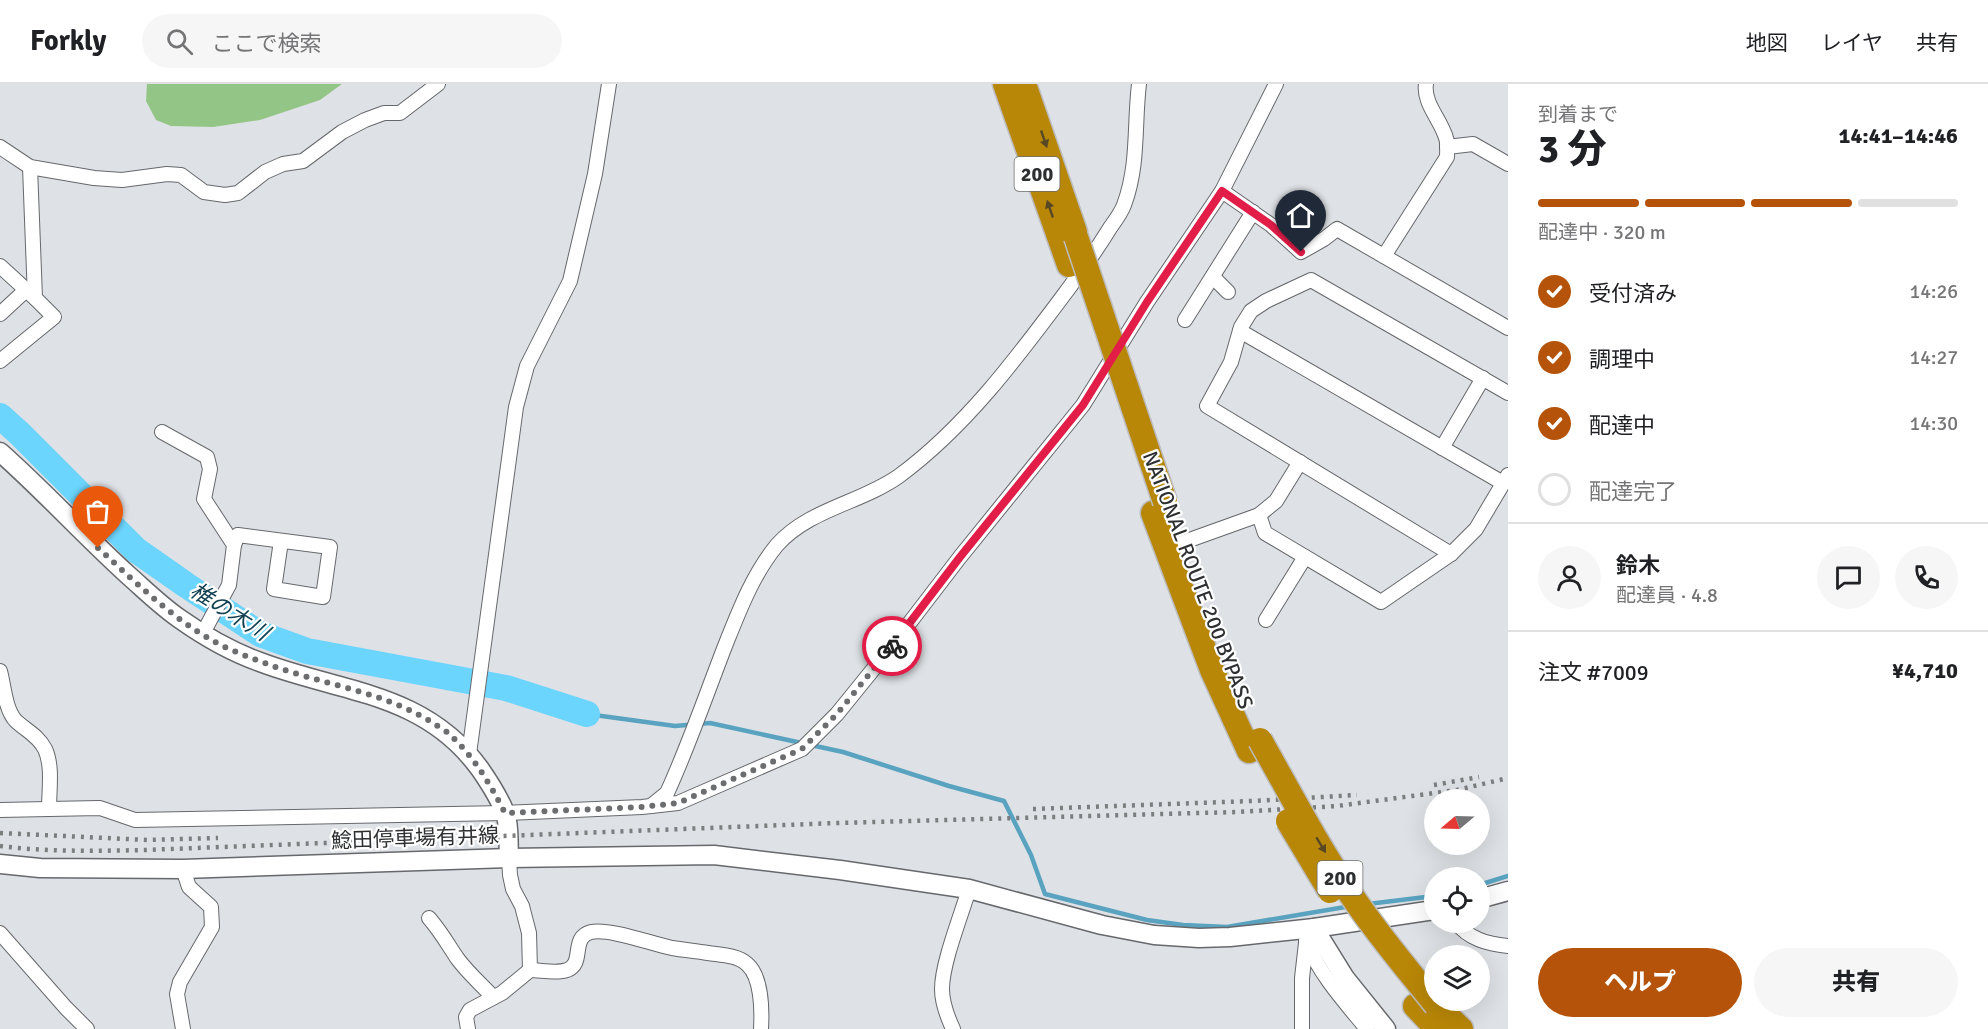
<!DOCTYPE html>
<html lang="ja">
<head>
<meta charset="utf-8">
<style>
	body { margin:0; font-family:Signika,"Noto Sans JP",sans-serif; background:#f6f6f6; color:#202124; height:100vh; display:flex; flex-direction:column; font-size:22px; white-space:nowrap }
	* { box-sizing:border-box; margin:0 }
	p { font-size:20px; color:#757577 }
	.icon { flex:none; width:33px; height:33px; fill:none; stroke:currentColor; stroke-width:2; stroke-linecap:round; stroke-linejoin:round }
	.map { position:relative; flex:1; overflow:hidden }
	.side { display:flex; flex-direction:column; background:#fff; width:480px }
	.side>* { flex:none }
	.needle { width:39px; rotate:251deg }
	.tools { position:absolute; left:1424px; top:705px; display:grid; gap:12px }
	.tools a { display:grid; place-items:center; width:66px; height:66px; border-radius:50%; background:#fff; box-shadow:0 6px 24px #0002; font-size:30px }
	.pin { position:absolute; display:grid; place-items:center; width:51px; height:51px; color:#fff; margin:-62px -26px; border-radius:50% 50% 50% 0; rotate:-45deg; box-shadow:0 0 6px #0007 }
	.pin .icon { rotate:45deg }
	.courier { position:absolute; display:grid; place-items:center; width:60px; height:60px; margin:-30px; border:4px solid #e11d48; border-radius:50%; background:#fff; color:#222; box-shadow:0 2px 8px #0007 }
	.head em { font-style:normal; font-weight:800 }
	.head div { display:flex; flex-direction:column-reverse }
	.head { display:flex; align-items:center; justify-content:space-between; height:102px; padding:0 30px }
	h1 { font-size:39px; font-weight:800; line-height:45px }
	.bar { display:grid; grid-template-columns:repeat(4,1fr); gap:9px 6px; align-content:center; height:72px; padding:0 30px }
	.bar i { height:8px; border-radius:4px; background:#e0e0e0 }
	.bar .selected { background:#b45309 }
	.bar p { grid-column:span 4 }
	.line { display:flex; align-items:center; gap:15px; padding:0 30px; border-top:2px solid #e0e0e0 }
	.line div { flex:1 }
	.round { display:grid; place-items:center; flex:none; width:63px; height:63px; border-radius:32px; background:#f6f6f6 }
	ol { padding:0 30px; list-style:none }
	li { display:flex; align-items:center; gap:18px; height:66px }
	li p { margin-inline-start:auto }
	li .icon { padding:6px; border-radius:50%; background:#b45309; color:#fff; stroke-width:4 }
	li:last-child { color:#757577 }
	li i { width:33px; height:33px; border:3px solid #e0e0e0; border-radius:50% }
	.action { display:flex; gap:12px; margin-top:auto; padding:12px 30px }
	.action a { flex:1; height:69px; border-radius:36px; background:#b45309; color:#fff; font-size:24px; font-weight:800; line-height:69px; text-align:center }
	.action a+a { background:#f6f6f6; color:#202124 }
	header { display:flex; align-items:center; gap:36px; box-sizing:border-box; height:84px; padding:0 30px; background:#fff; border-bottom:2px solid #e0e0e0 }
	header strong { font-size:28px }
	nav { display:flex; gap:33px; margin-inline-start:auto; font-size:21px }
	.search { width:420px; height:54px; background:#f6f6f6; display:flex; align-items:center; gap:15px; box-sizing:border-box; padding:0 21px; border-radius:33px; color:#757577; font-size:22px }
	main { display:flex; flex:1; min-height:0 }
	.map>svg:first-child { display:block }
	.green { fill:#93c686 }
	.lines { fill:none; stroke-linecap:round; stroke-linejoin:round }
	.stream { stroke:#59a3c0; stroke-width:4.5 }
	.river { stroke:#6cd5fd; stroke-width:26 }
	.street-casing { stroke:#66686c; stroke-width:16 }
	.secondary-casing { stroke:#66686c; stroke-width:21 }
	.highway-casing { stroke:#bcbcbd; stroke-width:27 }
	.street { stroke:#fff; stroke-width:14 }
	.secondary { stroke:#fff; stroke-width:18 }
	.highway { stroke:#b98707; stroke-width:24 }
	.rail { stroke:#7b7d7f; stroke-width:4.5; stroke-dasharray:3 6; stroke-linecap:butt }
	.highway-bridge-casing { stroke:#bcbcbd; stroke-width:27; stroke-linecap:butt }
	.highway-bridge { stroke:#b98707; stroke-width:24 }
	.oneway { fill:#584924 }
	.done { stroke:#6c6d6f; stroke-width:6; stroke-dasharray:0 10.8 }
	.route { stroke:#e11d48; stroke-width:8 }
	.labels { text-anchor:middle; stroke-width:4.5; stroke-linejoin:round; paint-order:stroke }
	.shield { fill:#fff; stroke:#6d6d6e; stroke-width:1.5 }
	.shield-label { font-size:20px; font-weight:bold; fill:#2e2f30 }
	.street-label { font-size:21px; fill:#2e2f30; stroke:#fff }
	.water-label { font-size:22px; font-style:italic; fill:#114151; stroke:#fff }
</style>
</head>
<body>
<header>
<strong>Forkly</strong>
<div class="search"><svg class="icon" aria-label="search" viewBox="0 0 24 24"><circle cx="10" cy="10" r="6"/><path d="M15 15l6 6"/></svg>ここで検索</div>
<nav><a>地図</a><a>レイヤ</a><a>共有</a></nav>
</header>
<main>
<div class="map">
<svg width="1508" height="945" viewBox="0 0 1508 945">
	<rect width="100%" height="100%" fill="#dee1e5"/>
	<path class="green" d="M147,0H342L320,16L260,36L213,43L171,42L156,36L146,17Z"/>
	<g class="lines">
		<g class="stream">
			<path d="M587,630L675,642L710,639L843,668L949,702L1004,717L1031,771L1045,810L1147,836L1183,841L1227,843L1351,822"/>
			<path d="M1479,801L1508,792"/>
			<path d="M1368,820L1434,812"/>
		</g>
		<path class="river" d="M0,332L20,350L136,466L186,501L260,550L307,567L506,604L587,630"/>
		<defs>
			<g id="street">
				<path d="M0,63L30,83L94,94L122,96L167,90L181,91L204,108L225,111L238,109L265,88L283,80L303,77L342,48L365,36L384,29H400L438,0"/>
				<path d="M1447,63L1473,60L1508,80"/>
				<path d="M1222,107L1271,141L1301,168L1324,155L1337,145L1508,244"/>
				<path d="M1384,172L1447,73C1447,67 1448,59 1446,54C1441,36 1423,19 1426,0"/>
				<path d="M0,182L35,214"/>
				<path d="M1213,193L1228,208"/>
				<path d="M0,230L26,206"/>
				<path d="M1185,236L1253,128"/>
				<path d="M1240,247L1503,399"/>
				<path d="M0,277L54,233L35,214L30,83"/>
				<path d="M162,348L207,373L210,385L204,415L234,461L229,501L203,549"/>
				<path d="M1442,364L1483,294"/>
				<path d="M1259,431L1276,417L1300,378"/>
				<path d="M1181,459L1259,431L1265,449L1381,518L1451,470L1476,445L1508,391"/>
				<path d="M234,461L238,451L330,463L323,513L274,505L281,457"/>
				<path d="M1451,470L1207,322L1231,278L1241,243L1251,227L1266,217L1311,196L1508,309"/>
				<path d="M1266,536L1305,473"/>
				<path d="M0,587C4,602 5,624 15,636C25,646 38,651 45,665C53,682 49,706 49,725L100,724L135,736L505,729L642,723L678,719L802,665L837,630L888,567L960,473L1083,321L1147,218L1222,107L1276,0"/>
				<path d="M469,670L516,323L527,282L570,197L595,90L609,0"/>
				<path d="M651,722L667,709C689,661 706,611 725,562C739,527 753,490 777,461C809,425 861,419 899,392C967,342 1019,271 1069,204C1083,185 1097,165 1110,144C1115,137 1121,129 1124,121C1139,81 1134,41 1139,0"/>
				<path d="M0,726L49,725"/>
				<path d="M183,785L189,803L211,823L212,843L180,898L177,910L183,945"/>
				<path d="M429,834C441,848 447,859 457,874C467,888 481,900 493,913"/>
				<path d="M1456,838C1468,855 1488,860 1508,862"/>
				<path d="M0,849L66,924L87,945"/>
				<path d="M1306,857C1320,891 1344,917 1367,945"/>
				<path d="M530,886C541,886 556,890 567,886C585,880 570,853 591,848C610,844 652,860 672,864C684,866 696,867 708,869C721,871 737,871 747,880C762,893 762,927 761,945"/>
				<path d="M468,945L466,933L470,926L502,909L530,886L529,849L522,822L513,805L510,791L509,774"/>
				<path d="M953,945C947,932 942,919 942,905C942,879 961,832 969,805"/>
				<path d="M1302,945V894L1306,859"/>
			</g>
			<g id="secondary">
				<path d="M0,368C44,407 84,451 128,491C145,506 161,522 180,535C204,552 232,568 260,578C342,609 424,608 480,685C489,698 499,713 505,729C510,742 508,759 509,774"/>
				<path d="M0,780L40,784L183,785L509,774L714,771L840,786L969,805L1102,841L1154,851L1199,854L1230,853L1314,844L1434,826"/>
				<path d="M1479,815L1508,807"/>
				<path d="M1314,844L1345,894L1386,945"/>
			</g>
			<g id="highway">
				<path d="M1005,0L1069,181"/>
				<path d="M1024,0L1075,148"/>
				<path d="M1153,429L1212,586L1249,667"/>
				<path d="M1436,921L1461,945"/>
				<path d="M1415,922L1437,945"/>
			</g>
		</defs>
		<use href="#street" class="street-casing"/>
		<use href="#secondary" class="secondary-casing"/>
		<use href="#highway" class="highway-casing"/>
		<use href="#street" class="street"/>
		<use href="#secondary" class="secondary"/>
		<use href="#highway" class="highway"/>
		<g class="rail">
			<path d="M1434,701L1479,693"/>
			<path d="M1033,725L1252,717L1357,711"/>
			<path d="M0,749L148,756L218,754"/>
			<path d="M0,762C48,768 97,767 145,766L836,739L1237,728L1337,722L1457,706L1508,694"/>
		</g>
		<defs>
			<g id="highway-bridge">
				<path d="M1076,153L1165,418"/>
				<path d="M1260,656C1290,709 1319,765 1354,815C1379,852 1408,886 1436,921"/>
				<path d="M1288,737L1330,807"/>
			</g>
		</defs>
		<use href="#highway-bridge" class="highway-bridge-casing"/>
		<use href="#highway-bridge" class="highway-bridge"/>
	</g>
	<defs><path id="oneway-solid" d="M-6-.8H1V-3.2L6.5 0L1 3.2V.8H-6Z" transform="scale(1.5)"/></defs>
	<g class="oneway">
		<use href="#oneway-solid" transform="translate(1044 55) rotate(71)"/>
		<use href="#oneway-solid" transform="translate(1050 125) rotate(-109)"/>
		<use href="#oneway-solid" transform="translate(1321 761) rotate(59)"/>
	</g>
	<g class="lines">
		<path class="done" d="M98,464C139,501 177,540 227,564C252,575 277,584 304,592C346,604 389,613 428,636C434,640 441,644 447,648C473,671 489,698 505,729L642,723L678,719L802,665L837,630L892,562"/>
		<path class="route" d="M892,562L960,473L1083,321L1147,218L1222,107L1271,141L1301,168"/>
	</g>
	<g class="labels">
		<g class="shield">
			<rect x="1014.5" y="73" width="45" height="34" rx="4.5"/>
			<rect x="1317.5" y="777" width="45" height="34" rx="4.5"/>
		</g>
		<g class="shield-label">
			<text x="1037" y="97">200</text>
			<text x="1340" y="801">200</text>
		</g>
		<g class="street-label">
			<text transform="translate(1198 496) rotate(69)" y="7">NATIONAL ROUTE 200 BYPASS</text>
			<text transform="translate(415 754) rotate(-2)" y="7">鯰田停車場有井線</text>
		</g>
		<g class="water-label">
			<text transform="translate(230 527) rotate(32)" y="8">椎の木川</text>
		</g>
	</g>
</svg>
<div class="tools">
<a><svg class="needle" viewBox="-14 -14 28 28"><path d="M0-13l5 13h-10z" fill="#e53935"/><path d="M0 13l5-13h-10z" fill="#757577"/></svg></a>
<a><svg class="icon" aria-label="locate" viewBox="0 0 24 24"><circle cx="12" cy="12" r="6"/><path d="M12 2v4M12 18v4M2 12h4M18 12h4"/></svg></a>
<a><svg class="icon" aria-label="layers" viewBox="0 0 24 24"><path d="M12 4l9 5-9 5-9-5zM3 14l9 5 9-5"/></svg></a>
</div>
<div class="pin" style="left:98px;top:464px;background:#ea580c"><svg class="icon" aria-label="bag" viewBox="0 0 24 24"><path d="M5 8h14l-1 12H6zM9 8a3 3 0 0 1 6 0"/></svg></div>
<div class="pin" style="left:1301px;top:168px;background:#1f2937"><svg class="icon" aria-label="home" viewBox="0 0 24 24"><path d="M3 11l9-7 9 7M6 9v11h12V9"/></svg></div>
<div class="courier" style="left:892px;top:562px"><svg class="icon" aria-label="bike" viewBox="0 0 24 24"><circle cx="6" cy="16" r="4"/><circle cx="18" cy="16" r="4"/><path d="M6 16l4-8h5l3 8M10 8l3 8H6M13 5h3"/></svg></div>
</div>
<section class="side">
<div class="head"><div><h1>3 分</h1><p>到着まで</p></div><em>14:41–14:46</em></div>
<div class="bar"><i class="selected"></i><i class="selected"></i><i class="selected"></i><i></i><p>配達中 · 320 m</p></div>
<ol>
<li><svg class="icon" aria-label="check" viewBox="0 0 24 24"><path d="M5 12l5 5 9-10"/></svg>受付済み<p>14:26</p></li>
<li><svg class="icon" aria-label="check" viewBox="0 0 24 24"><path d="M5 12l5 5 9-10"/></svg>調理中<p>14:27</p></li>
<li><svg class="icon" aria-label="check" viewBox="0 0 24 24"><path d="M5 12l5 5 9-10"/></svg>配達中<p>14:30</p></li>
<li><i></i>配達完了</li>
</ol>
<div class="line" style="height:108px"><a class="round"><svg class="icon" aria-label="person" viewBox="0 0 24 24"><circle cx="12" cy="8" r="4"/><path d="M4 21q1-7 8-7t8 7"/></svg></a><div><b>鈴木</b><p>配達員 · 4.8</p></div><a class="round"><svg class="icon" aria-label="chat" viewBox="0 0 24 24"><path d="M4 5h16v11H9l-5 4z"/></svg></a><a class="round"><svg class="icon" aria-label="phone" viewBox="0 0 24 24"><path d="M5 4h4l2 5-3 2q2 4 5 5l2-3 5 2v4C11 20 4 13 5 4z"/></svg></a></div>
<div class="line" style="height:78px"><div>注文 #7009</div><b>¥4,710</b></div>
<div class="action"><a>ヘルプ</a><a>共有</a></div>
</section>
</main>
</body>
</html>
